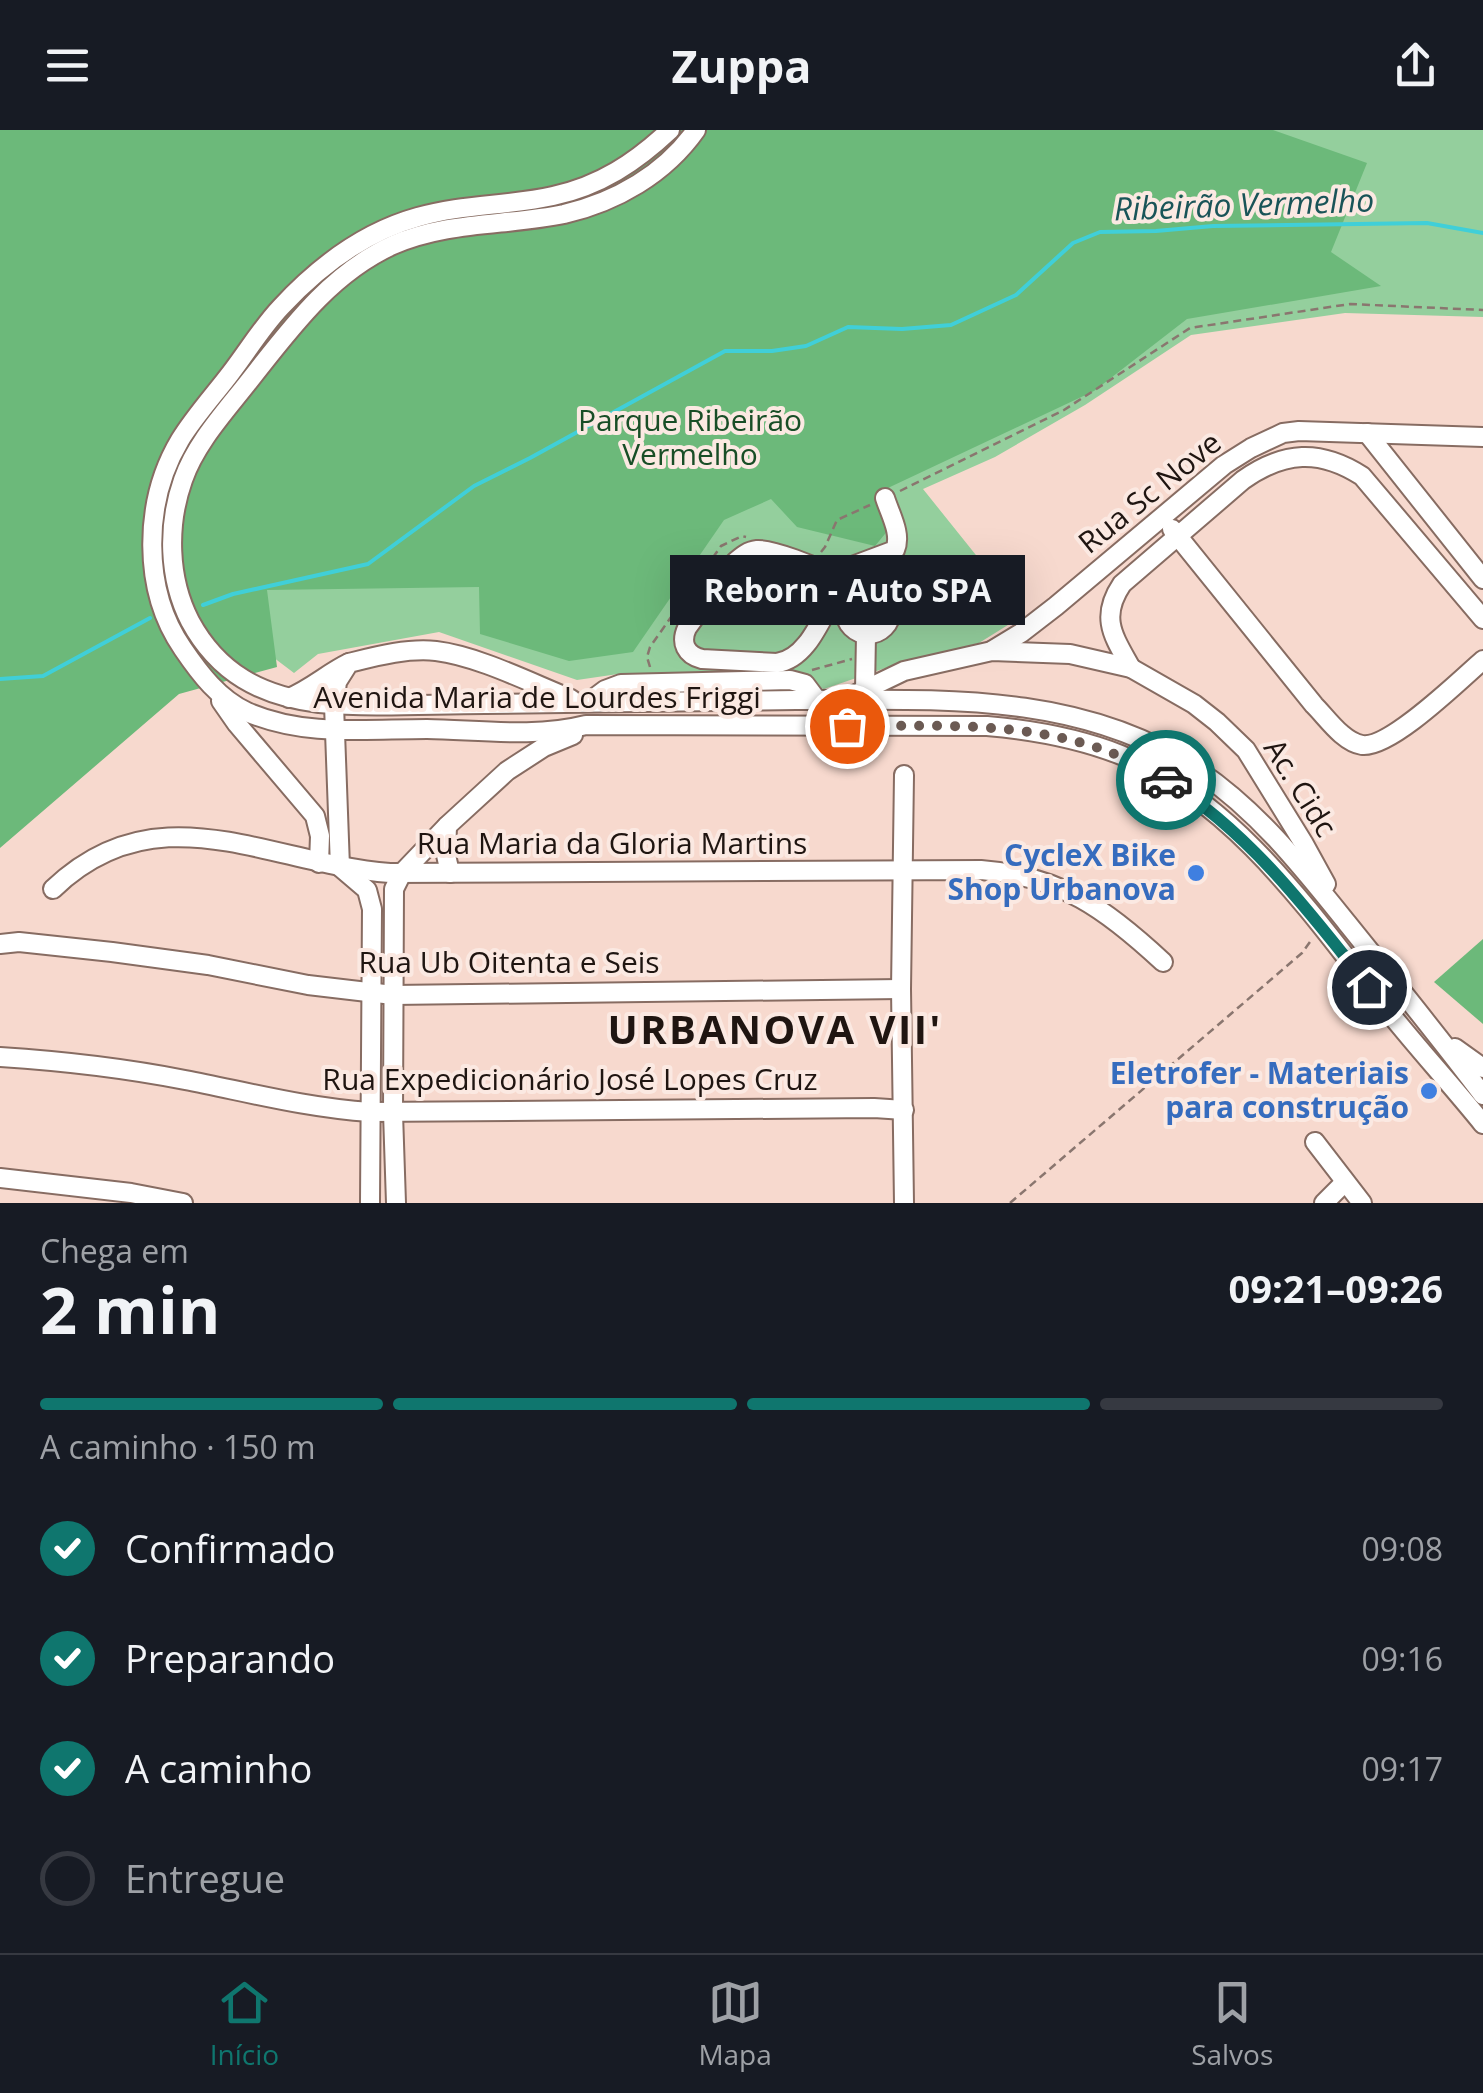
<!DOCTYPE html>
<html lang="pt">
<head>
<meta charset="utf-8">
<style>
	body { margin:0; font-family:"Open Sans",sans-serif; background:#20242c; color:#f1f3f6; height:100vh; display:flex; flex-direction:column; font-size:38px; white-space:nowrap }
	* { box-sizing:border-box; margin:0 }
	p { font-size:32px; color:#9ea1a6 }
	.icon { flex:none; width:55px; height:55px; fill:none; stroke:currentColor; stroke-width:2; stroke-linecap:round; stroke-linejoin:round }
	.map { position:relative; height:1073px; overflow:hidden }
	.sheet { display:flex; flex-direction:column; background:#171b24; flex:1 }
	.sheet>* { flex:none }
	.pin { position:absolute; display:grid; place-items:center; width:85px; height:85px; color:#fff; margin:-42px; border:5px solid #fff; border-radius:50%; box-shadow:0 2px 10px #0007 }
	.courier { position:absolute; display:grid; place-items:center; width:100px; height:100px; margin:-50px; border:8px solid #0f766e; border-radius:50%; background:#fff; color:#222; box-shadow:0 2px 12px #0007 }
	.bubble { position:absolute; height:70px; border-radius:0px; background:#171b24; box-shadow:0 10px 40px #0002; font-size:32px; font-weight:700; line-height:70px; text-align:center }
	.head em { font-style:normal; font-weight:700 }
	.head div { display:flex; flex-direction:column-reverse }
	.head { display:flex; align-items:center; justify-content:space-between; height:170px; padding:0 40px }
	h1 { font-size:65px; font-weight:700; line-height:75px }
	.bar { display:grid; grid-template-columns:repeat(4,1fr); gap:15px 10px; align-content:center; height:120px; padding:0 40px }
	.bar i { height:12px; border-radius:8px; background:#363941 }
	.bar .on { background:#0f766e }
	.bar p { grid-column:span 4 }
	ol { padding:0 40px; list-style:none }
	li { display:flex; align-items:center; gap:30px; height:110px }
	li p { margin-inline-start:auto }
	li .icon { padding:10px; border-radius:50%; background:#0f766e; color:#fff; stroke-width:4 }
	li:last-child { color:#9ea1a6 }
	li i { width:55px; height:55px; border:5px solid #363941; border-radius:50% }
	header { display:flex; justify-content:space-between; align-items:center; height:130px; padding:0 40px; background:#171b24; font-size:45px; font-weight:700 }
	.dock { display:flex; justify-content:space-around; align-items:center; height:140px; border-top:2px solid #363941; background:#171b24; font-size:28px; color:#9ea1a6 }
	.dock a { display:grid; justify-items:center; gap:5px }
	.dock .on { color:#0f766e }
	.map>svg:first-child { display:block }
	.green { fill:#94cf9d }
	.forest { fill:#6cb97a }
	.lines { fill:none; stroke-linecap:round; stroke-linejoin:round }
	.stream { stroke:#40cfd8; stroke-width:4 }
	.minor-casing { stroke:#876c62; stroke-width:22 }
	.path { stroke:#8a766f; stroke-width:2.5; stroke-dasharray:8 5; stroke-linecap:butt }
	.minor { stroke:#fff; stroke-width:18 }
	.done { stroke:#6b5a53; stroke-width:10; stroke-dasharray:0 18 }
	.route { stroke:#0f766e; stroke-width:12 }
	.shop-dot { fill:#3f7fe0; stroke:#fbe9e2; stroke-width:4 }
	.labels { text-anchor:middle; stroke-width:8; stroke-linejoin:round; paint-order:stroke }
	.park-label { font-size:30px; fill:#184e26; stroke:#fbe9e2 }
	.street-label { font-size:30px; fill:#1f1511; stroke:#fbe9e2 }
	.shop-label { font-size:30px; font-weight:bold; fill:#366cbe; stroke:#fbe9e2; text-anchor:end }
	.water-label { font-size:32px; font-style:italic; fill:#195458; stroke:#fbe9e2 }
	.district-label { font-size:40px; font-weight:bold; letter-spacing:2.5px; fill:#1f1511; stroke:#fbe9e2 }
</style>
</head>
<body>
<header><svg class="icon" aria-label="menu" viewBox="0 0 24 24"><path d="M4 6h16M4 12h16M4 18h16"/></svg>Zuppa<svg class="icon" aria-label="share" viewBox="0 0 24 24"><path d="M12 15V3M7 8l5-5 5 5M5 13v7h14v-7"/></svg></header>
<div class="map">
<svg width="1483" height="1073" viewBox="0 0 1483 1073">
	<rect width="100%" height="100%" fill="#f7d9ce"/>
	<path class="green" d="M719,0H1483V187L1345,183L1191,205L1085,275L995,327L923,359L1024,485L979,513L903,532L824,559L790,550L625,543L577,550L439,502L318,524L294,543L199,471Z"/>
	<g class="forest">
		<path d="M0,0H1273L1367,33L1331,122L1381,156L1187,189L1094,261L890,357L878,369L894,393L875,416L797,397L771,369L724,390L633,522L569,531L480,504L479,457L267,460L277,537L179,564L0,718Z"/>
		<path d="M1483,809V894L1434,852Z"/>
	</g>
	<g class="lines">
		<g class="stream">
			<path d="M203,475L233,464L368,434L474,356L530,328L725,221H772L806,216L848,197L902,199L951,195L1016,165L1073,113L1100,102L1156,101L1213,96L1427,93L1483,103"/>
			<path d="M0,549L43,546L150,488"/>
		</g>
		<defs>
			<g id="minor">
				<path d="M670,0C636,32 600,56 553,66C509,76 462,74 418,87C364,102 319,136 281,177C262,197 247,222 230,244C214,265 194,287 180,310C143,372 142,460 183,519C200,544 219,569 247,582C304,607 367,599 427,599C479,600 535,608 586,595L987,596C1033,600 1078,608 1121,625C1233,671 1308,779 1380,871C1413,913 1449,952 1483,994"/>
				<path d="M696,0C665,44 616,72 564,84C506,96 449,91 393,115C329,144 288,202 246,255C223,284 195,315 183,350C167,395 168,448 190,491C218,543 261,566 319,573C374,578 430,574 485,574C589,573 692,571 796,570C933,570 1080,560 1199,641C1259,682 1302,737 1347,793C1393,850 1439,907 1483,965"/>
				<path d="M1367,303L1483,449"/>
				<path d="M1172,399L1314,575C1327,588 1343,612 1362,615C1390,619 1461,549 1483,530"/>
				<path d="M831,444L837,454L835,465C821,489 807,529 777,533L702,529C686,525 680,513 687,498L735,432C742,426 748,421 757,420C773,419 816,437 831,444L895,420C902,404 890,384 885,368"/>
				<circle cx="868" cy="481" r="23"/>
				<path d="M993,520L1021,503L1056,476L1224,335L1251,318L1283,303L1299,301L1483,307"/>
				<path d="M1131,538C1114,507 1099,488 1122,454L1243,350C1284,321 1320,319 1362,346L1483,489"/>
				<path d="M865,560L866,505"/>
				<path d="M850,567L904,541L992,521L1070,524L1131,538L1194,574L1217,592L1246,620L1304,714L1326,754"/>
				<path d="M289,568C311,559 328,543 349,533"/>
				<path d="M221,571L237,594L315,686L320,706L319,733"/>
				<path d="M589,572L605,560L621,554L790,550L805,554L817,570"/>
				<path d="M904,645L901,859L904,1073"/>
				<path d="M447,696L446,725L450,743"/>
				<path d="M53,759C158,658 269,734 390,743L981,740C1061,746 1106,779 1163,832"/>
				<path d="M0,814L19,812L112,822L208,835L308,855L393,865L901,859"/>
				<path d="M1455,918L1483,938"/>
				<path d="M0,927C62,931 124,938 185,950C247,962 307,978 370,982L874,978L904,980"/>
				<path d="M1315,1012L1362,1073"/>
				<path d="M0,1048L131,1063L183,1073"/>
				<path d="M370,1073L372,779L367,760L340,737L334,575L337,552L349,533C377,526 407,518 436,521C478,526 531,553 571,569"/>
				<path d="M396,1073L393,983L394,759L402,743L447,696L507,641L544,617L573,605"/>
				<path d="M1324,1073L1345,1052"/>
			</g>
		</defs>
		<use href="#minor" class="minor-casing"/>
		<g class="path">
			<path d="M900,361L1064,280L1190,198L1350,174L1483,180"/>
			<path d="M821,422L825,417L837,390L870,375"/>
			<path d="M650,537L647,527L650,517L721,416L742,406L746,407"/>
			<path d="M812,540L852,529"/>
			<path d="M1010,1073L1302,823L1312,809"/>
		</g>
		<use href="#minor" class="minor"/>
	</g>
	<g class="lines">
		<path class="done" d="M847,596C959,596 1067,588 1166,650"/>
		<path class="route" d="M1166,650C1249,702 1309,781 1369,857"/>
	</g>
	<g class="shop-dot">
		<circle cx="1196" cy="743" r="10"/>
		<circle cx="1429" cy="961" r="10"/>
	</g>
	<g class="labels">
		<g class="park-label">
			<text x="690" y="301">Parque Ribeirão<tspan x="690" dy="34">Vermelho</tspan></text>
		</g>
		<g class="street-label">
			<text transform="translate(1150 363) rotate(-39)" y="10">Rua Sc Nove</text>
			<text x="537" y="578">Avenida Maria de Lourdes Friggi</text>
			<text transform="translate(1300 658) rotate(58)" y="10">Ac. Cidc</text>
			<text x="612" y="724">Rua Maria da Gloria Martins</text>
			<text x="509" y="843">Rua Ub Oitenta e Seis</text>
			<text x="570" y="960">Rua Expedicionário José Lopes Cruz</text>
		</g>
		<g class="shop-label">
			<text x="1176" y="736">CycleX Bike<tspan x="1176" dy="34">Shop Urbanova</tspan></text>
			<text x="1409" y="954">Eletrofer - Materiais<tspan x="1409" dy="34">para construção</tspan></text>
		</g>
		<g class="water-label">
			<text transform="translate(1244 75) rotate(-2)" y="11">Ribeirão Vermelho</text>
		</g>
		<g class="district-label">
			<text x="775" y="914">URBANOVA VII'</text>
		</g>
	</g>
</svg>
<div class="pin" style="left:847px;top:596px;background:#ea580c"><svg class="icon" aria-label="bag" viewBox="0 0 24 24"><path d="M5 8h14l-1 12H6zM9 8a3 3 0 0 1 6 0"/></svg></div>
<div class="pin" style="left:1369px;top:857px;background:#1f2937"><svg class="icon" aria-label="home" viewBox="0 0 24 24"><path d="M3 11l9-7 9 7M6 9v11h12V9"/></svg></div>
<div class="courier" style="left:1166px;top:650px"><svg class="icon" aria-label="car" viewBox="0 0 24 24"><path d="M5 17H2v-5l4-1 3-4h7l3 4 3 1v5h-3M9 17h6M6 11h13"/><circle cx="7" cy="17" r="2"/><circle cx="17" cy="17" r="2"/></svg></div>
<div class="bubble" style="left:670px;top:425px;width:355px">Reborn - Auto SPA</div>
</div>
<section class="sheet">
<div class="head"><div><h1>2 min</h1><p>Chega em</p></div><em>09:21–09:26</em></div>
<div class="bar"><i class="on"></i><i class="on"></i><i class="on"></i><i></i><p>A caminho · 150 m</p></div>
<ol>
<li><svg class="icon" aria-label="check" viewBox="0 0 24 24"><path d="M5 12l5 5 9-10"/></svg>Confirmado<p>09:08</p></li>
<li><svg class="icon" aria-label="check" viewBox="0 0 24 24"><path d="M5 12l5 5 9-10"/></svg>Preparando<p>09:16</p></li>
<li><svg class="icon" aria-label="check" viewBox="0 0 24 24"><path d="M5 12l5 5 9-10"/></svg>A caminho<p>09:17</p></li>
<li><i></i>Entregue</li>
</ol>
</section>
<nav class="dock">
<a class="on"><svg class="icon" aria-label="home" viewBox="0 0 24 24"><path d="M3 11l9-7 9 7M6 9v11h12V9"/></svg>Início</a>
<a><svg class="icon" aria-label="map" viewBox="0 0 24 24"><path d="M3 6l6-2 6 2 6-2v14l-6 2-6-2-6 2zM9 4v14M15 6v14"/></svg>Mapa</a>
<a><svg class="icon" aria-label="saved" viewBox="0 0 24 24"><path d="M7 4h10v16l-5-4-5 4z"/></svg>Salvos</a>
</nav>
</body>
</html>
